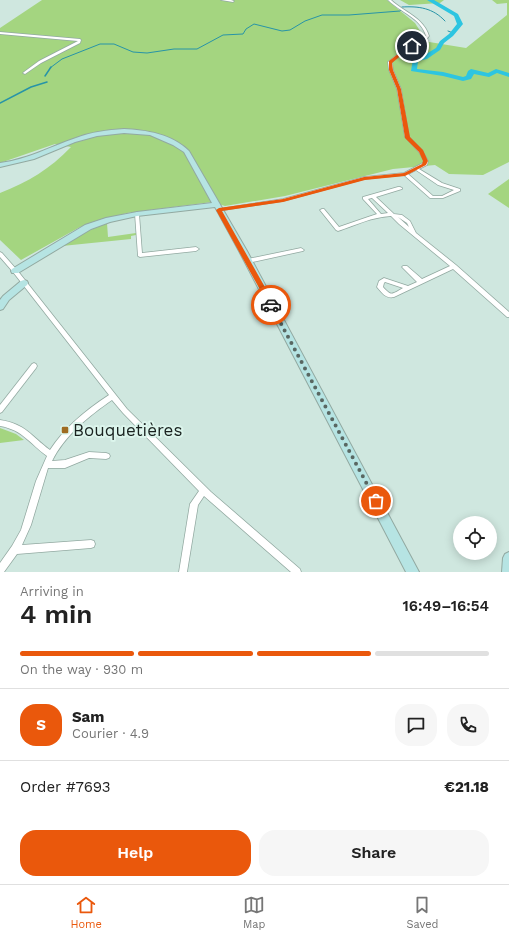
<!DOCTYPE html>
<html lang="en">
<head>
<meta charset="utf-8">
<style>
	body { margin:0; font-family:"Work Sans",sans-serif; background:#f6f6f6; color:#222; height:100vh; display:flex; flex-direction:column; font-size:15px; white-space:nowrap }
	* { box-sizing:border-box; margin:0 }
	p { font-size:13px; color:#767676 }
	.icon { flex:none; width:22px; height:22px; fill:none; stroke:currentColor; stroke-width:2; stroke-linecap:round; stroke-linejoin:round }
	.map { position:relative; height:572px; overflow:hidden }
	.side { display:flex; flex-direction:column; background:#fff; flex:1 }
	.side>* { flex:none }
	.controls { position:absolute; left:453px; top:516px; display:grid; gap:8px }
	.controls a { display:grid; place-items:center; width:44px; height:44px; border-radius:50%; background:#fff; box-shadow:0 2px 10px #0003; font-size:20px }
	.pin { position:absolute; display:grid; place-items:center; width:34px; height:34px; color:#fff; margin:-17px; border:2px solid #fff; border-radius:50%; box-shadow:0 1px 4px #0007 }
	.courier { position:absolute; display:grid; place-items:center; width:40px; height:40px; margin:-20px; border:3px solid #ea580c; border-radius:50%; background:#fff; color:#222; box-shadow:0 1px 5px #0007 }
	.head em { font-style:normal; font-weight:600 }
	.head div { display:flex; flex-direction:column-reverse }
	.head { display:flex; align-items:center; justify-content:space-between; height:68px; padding:0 20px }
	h1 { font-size:26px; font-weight:600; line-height:30px }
	.bar { display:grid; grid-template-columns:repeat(4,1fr); gap:6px 4px; align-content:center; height:48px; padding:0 20px }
	.bar i { height:5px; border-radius:3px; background:#e0e0e0 }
	.bar .active { background:#ea580c }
	.bar p { grid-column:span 4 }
	.line { display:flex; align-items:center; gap:10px; padding:0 20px; border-top:1px solid #e0e0e0 }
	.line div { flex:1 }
	.round { display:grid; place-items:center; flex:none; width:42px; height:42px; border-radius:16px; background:#f6f6f6 }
	.button { display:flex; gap:8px; margin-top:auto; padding:8px 20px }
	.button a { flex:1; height:46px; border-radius:16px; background:#ea580c; color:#fff; font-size:16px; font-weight:600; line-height:46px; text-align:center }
	.button a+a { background:#f6f6f6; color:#222 }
	.tab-bar { display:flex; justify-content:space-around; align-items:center; height:56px; border-top:1px solid #e0e0e0; background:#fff; font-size:11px; color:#767676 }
	.tab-bar a { display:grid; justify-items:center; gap:2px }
	.tab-bar .active { color:#ea580c }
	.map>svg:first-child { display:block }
	.green { fill:#a4d580 }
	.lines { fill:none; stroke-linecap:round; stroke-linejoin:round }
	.stream-far1 { stroke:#2794a7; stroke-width:1 }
	.stream { stroke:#2794a7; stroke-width:1.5 }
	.river { fill:#2dc5e1; fill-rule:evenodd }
	.street-casing { stroke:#92a9a1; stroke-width:1.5 }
	.secondary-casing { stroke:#92a9a1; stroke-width:2 }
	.street { fill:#fff; fill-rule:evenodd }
	.secondary { fill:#b6e4e3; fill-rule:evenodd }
	.route { fill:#ea580c }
	.done { stroke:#596762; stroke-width:4; stroke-dasharray:0 7.2 }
	.poi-dot { fill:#9f6c22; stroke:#dcf5ec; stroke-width:1.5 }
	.labels { text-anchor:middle; stroke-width:4; stroke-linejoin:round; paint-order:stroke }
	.near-poi-label { font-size:17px; fill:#19221f; stroke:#dcf5ec; text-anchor:start }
</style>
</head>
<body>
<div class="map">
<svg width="509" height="572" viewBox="0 0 509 572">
	<rect width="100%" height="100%" fill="#cfe7df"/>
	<g class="green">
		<path d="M42,0H387L415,23L422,34L417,40L466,48L507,15V3L497,4L492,0H509V162L483,175L449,174L435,165L393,169L285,196L225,206L212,202L127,213L80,227L21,260L0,240V193C28,182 50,169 71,147L55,144L0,163V28Z"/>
		<path d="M400,0H444L440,3L409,5Z"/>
		<path d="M509,179V208L488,194Z"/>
		<path d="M107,223L108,237L136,233V235L131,236V239L62,246L88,231Z"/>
		<path d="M0,428L16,434L24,440L0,443Z"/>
	</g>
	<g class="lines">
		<g class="stream-far1">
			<path d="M402,7C419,6 433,8 445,21"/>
			<path d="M448,31L453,33"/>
			<path d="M50,68L62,59L100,44H114L133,52L147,53L174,49H197L223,35L243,34L246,29L254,24L282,31L290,30L305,21L322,15H349L400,11L401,10L399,8"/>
		</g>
		<g class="stream">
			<path d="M45,76L51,67"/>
			<path d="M0,103L31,87L47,82"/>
		</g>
		<path class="river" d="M427,0H434L458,14L463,24L453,36L444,43L440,50L427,59L418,61L417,69L443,72L463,77L466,76L468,71L471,69L488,73L496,69L509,73V77L497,73L489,77L474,74L471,79L463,81L443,76L411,71L413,59L423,56L436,48L440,41L449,34L457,24L454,16Z"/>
		<defs>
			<g id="street">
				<path d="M221,0H231L234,1L233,2Z"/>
				<path d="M388,0H391C404,12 424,18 429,36L426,40L405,52L392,62L393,70L401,89L409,137L422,150L428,161L427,165L419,169L442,183L460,189V191L443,198H430L404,175L364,179L283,201L217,211V210L219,209L283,199L364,177L404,173L423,163L424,161L419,152L405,137L397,89L389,70L388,62L403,50L424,38L426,36C421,18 400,12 388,0ZM416,170L438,185L454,190L442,196H433L408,174Z"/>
				<path d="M0,32L80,39L81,40L80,43L41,63L25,74L23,73L24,72L39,61L78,41L0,34Z"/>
				<path d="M398,187H400L402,188V189L376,197L394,214L402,215L410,221L416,233L456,265L509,312V317H507L453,269L394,297C386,299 382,293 377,287L379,281L384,278L408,286L417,282L402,267L403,266H407L422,279L450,266L399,224L391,216C372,217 356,225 338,231L336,230L320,210L322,209H324L339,227L368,217L377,214L363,199V197ZM372,198L388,213L381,214L368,199ZM398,217L407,223L409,227ZM385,282L403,288C392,294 392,297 383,287L384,283Z"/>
				<path d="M137,212L139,214L142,253L196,247L199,249L196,251L140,257L138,256L135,214Z"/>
				<path d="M301,248L304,250L303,251L248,263L245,261L248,259Z"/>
				<path d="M0,252L2,253L17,270L127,409L211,492L300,569L301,572H291L204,496L198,505L187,572H179L190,504L199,491L123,413L112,400C89,416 65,435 52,461L65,460L89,452L106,453L109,454L110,456L109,458L106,459L89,458L65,468H48L31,525L22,545L91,540L94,541L95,544L94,547L91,548L17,554L4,572H0V563L12,546L21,530L36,481L47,456C29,443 23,430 0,426V420C26,424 31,436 50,450C65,427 86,410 109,395L13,272L0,257Z"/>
				<path d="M34,363L36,364L37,366L36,368L2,412L0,413V405L32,364Z"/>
			</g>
			<g id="secondary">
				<path d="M124,129C146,130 172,134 189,151L247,251L419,572H406L239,251L215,207L137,216L110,222L91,229L18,273H12L11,271L12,269L85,225L106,218L137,212L212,203L184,152L173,145L150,135L124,133L97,136L75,142L34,159L0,167V163C29,159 49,147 76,138C91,132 107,130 124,129Z"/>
				<path d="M24,280L27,281L28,283L27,285L9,300L3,309L0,310V300L3,296L21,281Z"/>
				<path d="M509,552V572H502L503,558L505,554Z"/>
			</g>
		</defs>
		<use href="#street" class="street-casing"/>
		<use href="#secondary" class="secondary-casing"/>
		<use href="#street" class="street"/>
		<use href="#secondary" class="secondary"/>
	</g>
	<path class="route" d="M412,45L414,47L405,52L392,63L393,70L401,89L410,137L423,150L428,161L426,165L405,176L365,180L283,202L222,211L275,305L271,307L269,306L216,210L219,208L283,199L364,177L404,173L422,164L423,161L419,152L405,138L397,89L389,70V61L403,50Z"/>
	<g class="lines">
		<path class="done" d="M271,305L376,501"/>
	</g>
	<rect class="poi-dot" x="61" y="426" width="8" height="8" rx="2"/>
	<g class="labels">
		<g class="near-poi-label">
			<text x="73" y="436">Bouquetières</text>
		</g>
	</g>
</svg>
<div class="controls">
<a><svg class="icon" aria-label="locate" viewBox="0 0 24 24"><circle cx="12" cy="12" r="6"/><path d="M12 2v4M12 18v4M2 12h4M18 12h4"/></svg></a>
</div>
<div class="pin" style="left:376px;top:501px;background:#ea580c"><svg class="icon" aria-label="bag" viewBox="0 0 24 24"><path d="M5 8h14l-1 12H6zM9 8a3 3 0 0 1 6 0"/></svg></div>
<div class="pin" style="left:412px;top:46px;background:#1f2937"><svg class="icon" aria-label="home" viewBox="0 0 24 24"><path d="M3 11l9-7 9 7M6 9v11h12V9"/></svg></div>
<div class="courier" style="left:271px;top:305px"><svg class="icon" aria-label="car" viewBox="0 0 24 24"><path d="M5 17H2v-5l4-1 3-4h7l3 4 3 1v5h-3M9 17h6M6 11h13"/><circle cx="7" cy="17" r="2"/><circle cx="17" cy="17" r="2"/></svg></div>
</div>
<section class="side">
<div class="head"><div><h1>4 min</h1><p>Arriving in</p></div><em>16:49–16:54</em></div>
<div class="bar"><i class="active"></i><i class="active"></i><i class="active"></i><i></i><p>On the way · 930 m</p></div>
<div class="line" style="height:72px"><b class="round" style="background:#ea580c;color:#fff">S</b><div><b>Sam</b><p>Courier · 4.9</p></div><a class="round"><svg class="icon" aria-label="chat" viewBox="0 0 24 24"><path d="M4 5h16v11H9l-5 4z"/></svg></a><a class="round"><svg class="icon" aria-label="phone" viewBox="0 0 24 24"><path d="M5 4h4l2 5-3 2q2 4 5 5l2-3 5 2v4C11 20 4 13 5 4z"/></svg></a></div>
<div class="line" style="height:52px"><div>Order #7693</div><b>€21.18</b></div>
<div class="button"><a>Help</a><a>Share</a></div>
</section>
<nav class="tab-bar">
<a class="active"><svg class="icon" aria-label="home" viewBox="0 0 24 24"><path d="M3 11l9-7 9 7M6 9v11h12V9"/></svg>Home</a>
<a><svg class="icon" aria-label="map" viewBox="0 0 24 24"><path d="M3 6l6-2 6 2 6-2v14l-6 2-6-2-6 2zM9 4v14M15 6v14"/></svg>Map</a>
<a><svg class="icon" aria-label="saved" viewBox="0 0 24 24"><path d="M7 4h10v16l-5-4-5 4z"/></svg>Saved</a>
</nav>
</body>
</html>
